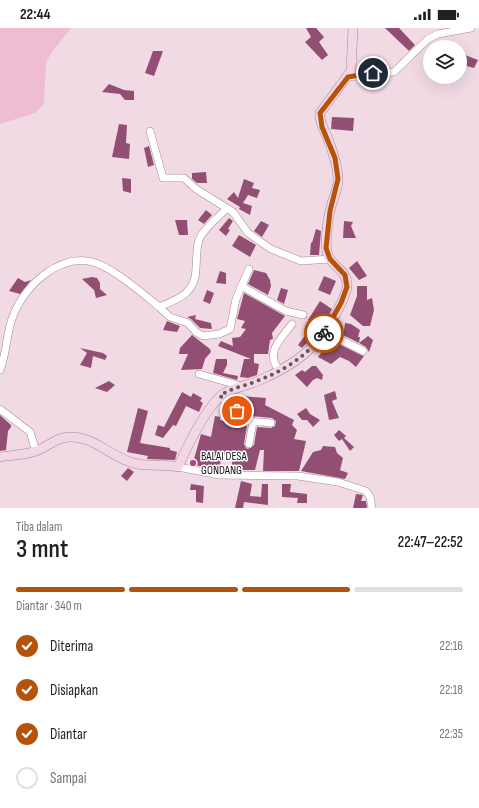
<!DOCTYPE html>
<html lang="id">
<head>
<meta charset="utf-8">
<style>
	body { margin:0; font-family:"Sofia Sans Condensed",sans-serif; background:#f2f2f2; color:#202124; height:100vh; display:flex; flex-direction:column; font-size:15px; white-space:nowrap }
	* { box-sizing:border-box; margin:0 }
	p { font-size:13px; color:#757577 }
	.icon { flex:none; width:22px; height:22px; fill:none; stroke:currentColor; stroke-width:2; stroke-linecap:round; stroke-linejoin:round }
	.map { position:relative; height:480px; overflow:hidden }
	.sheet { display:flex; flex-direction:column; background:#fff; flex:1 }
	.sheet>* { flex:none }
	.fabs { position:absolute; left:423px; top:12px; display:grid; gap:8px }
	.fabs a { display:grid; place-items:center; width:44px; height:44px; border-radius:50%; background:#fff; box-shadow:0 4px 16px #0002; font-size:20px }
	.pin { position:absolute; display:grid; place-items:center; width:34px; height:34px; color:#fff; margin:-17px; border:2px solid #fff; border-radius:50%; box-shadow:0 1px 4px #0007 }
	.courier { position:absolute; display:grid; place-items:center; width:40px; height:40px; margin:-20px; border:3px solid #b45309; border-radius:50%; background:#fff; color:#222; box-shadow:0 1px 5px #0007 }
	.headline em { font-style:normal; font-weight:600 }
	.headline div { display:flex; flex-direction:column-reverse }
	.headline { display:flex; align-items:center; justify-content:space-between; height:68px; padding:0 16px }
	h1 { font-size:26px; font-weight:600; line-height:30px }
	.bar { display:grid; grid-template-columns:repeat(4,1fr); gap:6px 4px; align-content:center; height:48px; padding:0 16px }
	.bar i { height:5px; border-radius:3px; background:#e0e0e0 }
	.bar .on { background:#b45309 }
	.bar p { grid-column:span 4 }
	ol { padding:0 16px; list-style:none }
	li { display:flex; align-items:center; gap:12px; height:44px }
	li p { margin-inline-start:auto }
	li .icon { padding:4px; border-radius:50%; background:#b45309; color:#fff; stroke-width:4 }
	li:last-child { color:#757577 }
	li i { width:22px; height:22px; border:2px solid #e0e0e0; border-radius:50% }
	.status { display:flex; justify-content:space-between; align-items:center; height:28px; padding:0 20px; background:#fff; direction:ltr }
	.status svg { height:11px; fill:currentColor }
	.map>svg:first-child { display:block }
	.green { fill:#eebdd4 }
	.building { fill:#924f73 }
	.lines { fill:none; stroke-linecap:round; stroke-linejoin:round }
	.street-casing { stroke:#a18b95; stroke-width:8 }
	.secondary-casing { stroke:#a18b95; stroke-width:10 }
	.street { stroke:#fff; stroke-width:7 }
	.secondary { stroke:#f4d7e7; stroke-width:9 }
	.done { stroke:#64575d; stroke-width:4; stroke-dasharray:0 7.2 }
	.route { stroke:#b45309; stroke-width:5 }
	.poi-dot { fill:#c2428d; stroke:#fff; stroke-width:1.5 }
	.labels { text-anchor:middle; stroke-width:3; stroke-linejoin:round; paint-order:stroke }
	.poi-label { font-size:12px; fill:#181114; stroke:#fff; text-anchor:start }
</style>
</head>
<body>
<div class="status"><b>22:44</b><svg viewBox="0 0 49 12"><path d="M0 12V9h3v3zM5 12V6h3v6zM10 12V3h3v9zM15 12V0h3v12zM26 1h20v11H26zM47 4h2v5h-2z"/></svg></div>
<div class="map">
<svg width="479" height="480" viewBox="0 0 479 480">
	<rect width="100%" height="100%" fill="#f2dae5"/>
	<path class="green" d="M0,0H71L51,25L46,35L44,76L35,85L0,96Z"/>
	<g class="building">
		<path d="M306,0H316L324,9L319,14L328,27L322,32L305,14L311,9Z"/>
		<path d="M385,0H399L415,17L409,23Z"/>
		<path d="M153,23H163L154,48L145,45Z"/>
		<path d="M465,27L478,32L474,40L463,37Z"/>
		<path d="M109,56L124,62L134,63V72H125L120,66L102,64Z"/>
		<path d="M332,89L354,90L353,103L331,101Z"/>
		<path d="M119,96L127,97L126,115L130,116L129,131L112,129Z"/>
		<path d="M149,118L154,137L148,139L144,120Z"/>
		<path d="M206,144L207,155H197L192,151V145Z"/>
		<path d="M122,150L131,151V165L123,163Z"/>
		<path d="M244,151L254,155L252,160L260,162L257,170L248,167L243,175L252,178L250,187L239,181L240,179L227,171L234,164L238,170Z"/>
		<path d="M206,182L212,187L204,196L198,192Z"/>
		<path d="M229,190L233,193L228,201L230,202L226,208L219,202Z"/>
		<path d="M175,192H187L188,207H179Z"/>
		<path d="M261,193L269,197L262,209L254,203Z"/>
		<path d="M344,193L353,194L351,198L356,210H343Z"/>
		<path d="M316,201L321,203L319,227H310L311,214L312,215Z"/>
		<path d="M239,207L256,217L250,229L232,218Z"/>
		<path d="M357,233L367,248L359,252L349,240Z"/>
		<path d="M254,242L266,245L270,252L271,258L268,267L248,256Z"/>
		<path d="M220,243L226,245V256L216,255Z"/>
		<path d="M324,248L336,253L330,267L318,262Z"/>
		<path d="M92,249L97,250L100,255V261L107,267L96,270L94,262L82,251Z"/>
		<path d="M18,250L25,254L31,252L20,266L9,263Z"/>
		<path d="M357,258H367V272L372,270L374,282L370,298H363L350,287L357,268Z"/>
		<path d="M281,260L288,262L284,276L277,272Z"/>
		<path d="M207,262L214,265L210,276L203,273Z"/>
		<path d="M244,265L285,288L272,305L273,311L270,312L268,326H254V335L259,336L257,347L248,350L240,349L244,331H251L218,318L221,313L233,318L232,310L240,309L246,301L241,300L245,293L237,291Z"/>
		<path d="M320,273L332,281L325,293L317,289L314,295L308,292Z"/>
		<path d="M196,287L195,291L211,295L212,301L200,300L191,291L187,289Z"/>
		<path d="M167,293L180,298L177,304L163,302Z"/>
		<path d="M345,295L351,296L360,302L358,309H360L359,315L341,306L344,303Z"/>
		<path d="M313,297L319,302L302,320L298,317Z"/>
		<path d="M192,307L210,321L211,324L205,331L202,341L181,342L188,326H179L180,320Z"/>
		<path d="M368,308L373,312L369,324L366,319L359,315Z"/>
		<path d="M331,312L361,327L364,328L356,339L349,333L340,329L331,336L318,329Z"/>
		<path d="M80,320L103,325L107,328L105,332L93,328L91,340L80,337L87,325Z"/>
		<path d="M216,331H227V337L223,345L238,348L237,352L213,345Z"/>
		<path d="M312,338H316L323,347L322,352L317,350L313,352L307,359L295,347L302,342L305,344Z"/>
		<path d="M109,353L115,357L107,364L95,360Z"/>
		<path d="M335,363L337,371L332,373L339,390L329,392L324,367Z"/>
		<path d="M182,364L191,369L193,365L202,370L200,373L203,375L199,384L186,378L176,398L173,397L163,410L155,407L158,397L164,399Z"/>
		<path d="M241,368L266,370L265,377L294,392L292,397L297,402L294,411L306,413L299,443H263L264,422H260L255,442H231L233,429L222,427L219,442L190,436L191,430L194,431L201,406L211,409L215,388L220,389V392L247,398L244,416L246,420L248,421L254,417L257,399L271,400L275,398L276,393L272,390L241,387V378L235,373Z"/>
		<path d="M138,380L148,383L140,415L170,420V422L177,424L175,432L147,431L148,428L127,424Z"/>
		<path d="M306,380L310,386L320,392L313,399L307,392H302L297,386Z"/>
		<path d="M0,387L11,397V399L8,403L6,422L0,423Z"/>
		<path d="M339,402L346,408L344,410L354,419L350,423L342,411L339,413L334,407Z"/>
		<path d="M323,418L335,419L337,425L343,430L340,442L348,445L345,451L301,443L313,424L321,422Z"/>
		<path d="M128,440L134,444L127,453L121,448Z"/>
		<path d="M241,453L252,456L250,468L261,469L262,456H268V477L244,474L243,480H235Z"/>
		<path d="M191,456L204,458L203,475L196,474V462H190Z"/>
		<path d="M282,456H291L290,464L307,466V475H297L298,470L282,469Z"/>
		<path d="M356,466L363,467L361,473H366L367,480H353Z"/>
	</g>
	<g class="lines">
		<defs>
			<g id="street">
				<path d="M348,49L394,44L428,11L438,6L471,0"/>
				<path d="M150,103L163,150H184L196,161L233,184L248,205L271,221L301,233L330,231"/>
				<path d="M241,258L286,283L303,287"/>
				<path d="M159,279L170,289L188,295L196,304L203,308L219,306L230,301L236,271L249,241"/>
				<path d="M325,304L363,323"/>
				<path d="M0,342C7,325 6,305 13,288C25,258 60,223 96,235C117,243 142,265 159,279C179,271 196,265 196,240C197,230 196,221 199,212C203,201 218,190 226,181"/>
				<path d="M280,343C264,325 280,312 292,296"/>
				<path d="M199,346L241,358"/>
				<path d="M220,369L236,380V391L238,392L271,395"/>
				<path d="M0,381L30,404L36,423"/>
				<path d="M249,416L253,394"/>
				<path d="M178,439L219,447L298,448L338,454L366,463L370,469L372,480"/>
			</g>
			<path id="secondary" d="M0,429C11,427 25,427 36,423C48,419 56,409 69,409C93,408 109,427 130,434C146,440 163,435 178,439C187,419 205,381 222,367C233,359 246,358 258,353C297,336 318,320 338,282C341,275 346,267 347,259C349,243 332,239 328,227C324,217 328,189 331,179C333,170 338,162 338,152C338,138 333,124 328,111C325,102 319,95 320,85L351,43L353,0"/>
		</defs>
		<use href="#street" class="street-casing"/>
		<use href="#secondary" class="secondary-casing"/>
		<use href="#street" class="street"/>
		<use href="#secondary" class="secondary"/>
	</g>
	<g class="lines">
		<path class="done" d="M237,383L234,378L220,368C230,360 242,359 254,354C282,344 306,329 324,305"/>
		<path class="route" d="M324,305L341,275L347,259L345,247L330,231L326,220L330,183L338,151L335,130L322,99L320,85L348,49L373,45"/>
	</g>
	<circle class="poi-dot" cx="193" cy="435" r="4"/>
	<g class="labels">
		<g class="poi-label">
			<text x="201" y="432">BALAI DESA<tspan x="201" dy="14">GONDANG</tspan></text>
		</g>
	</g>
</svg>
<div class="fabs">
<a><svg class="icon" aria-label="layers" viewBox="0 0 24 24"><path d="M12 4l9 5-9 5-9-5zM3 14l9 5 9-5"/></svg></a>
</div>
<div class="pin" style="left:237px;top:383px;background:#ea580c"><svg class="icon" aria-label="bag" viewBox="0 0 24 24"><path d="M5 8h14l-1 12H6zM9 8a3 3 0 0 1 6 0"/></svg></div>
<div class="pin" style="left:373px;top:45px;background:#1f2937"><svg class="icon" aria-label="home" viewBox="0 0 24 24"><path d="M3 11l9-7 9 7M6 9v11h12V9"/></svg></div>
<div class="courier" style="left:324px;top:305px"><svg class="icon" aria-label="bike" viewBox="0 0 24 24"><circle cx="6" cy="16" r="4"/><circle cx="18" cy="16" r="4"/><path d="M6 16l4-8h5l3 8M10 8l3 8H6M13 5h3"/></svg></div>
</div>
<section class="sheet">
<div class="headline"><div><h1>3 mnt</h1><p>Tiba dalam</p></div><em>22:47–22:52</em></div>
<div class="bar"><i class="on"></i><i class="on"></i><i class="on"></i><i></i><p>Diantar · 340 m</p></div>
<ol>
<li><svg class="icon" aria-label="check" viewBox="0 0 24 24"><path d="M5 12l5 5 9-10"/></svg>Diterima<p>22:16</p></li>
<li><svg class="icon" aria-label="check" viewBox="0 0 24 24"><path d="M5 12l5 5 9-10"/></svg>Disiapkan<p>22:18</p></li>
<li><svg class="icon" aria-label="check" viewBox="0 0 24 24"><path d="M5 12l5 5 9-10"/></svg>Diantar<p>22:35</p></li>
<li><i></i>Sampai</li>
</ol>
</section>
</body>
</html>
